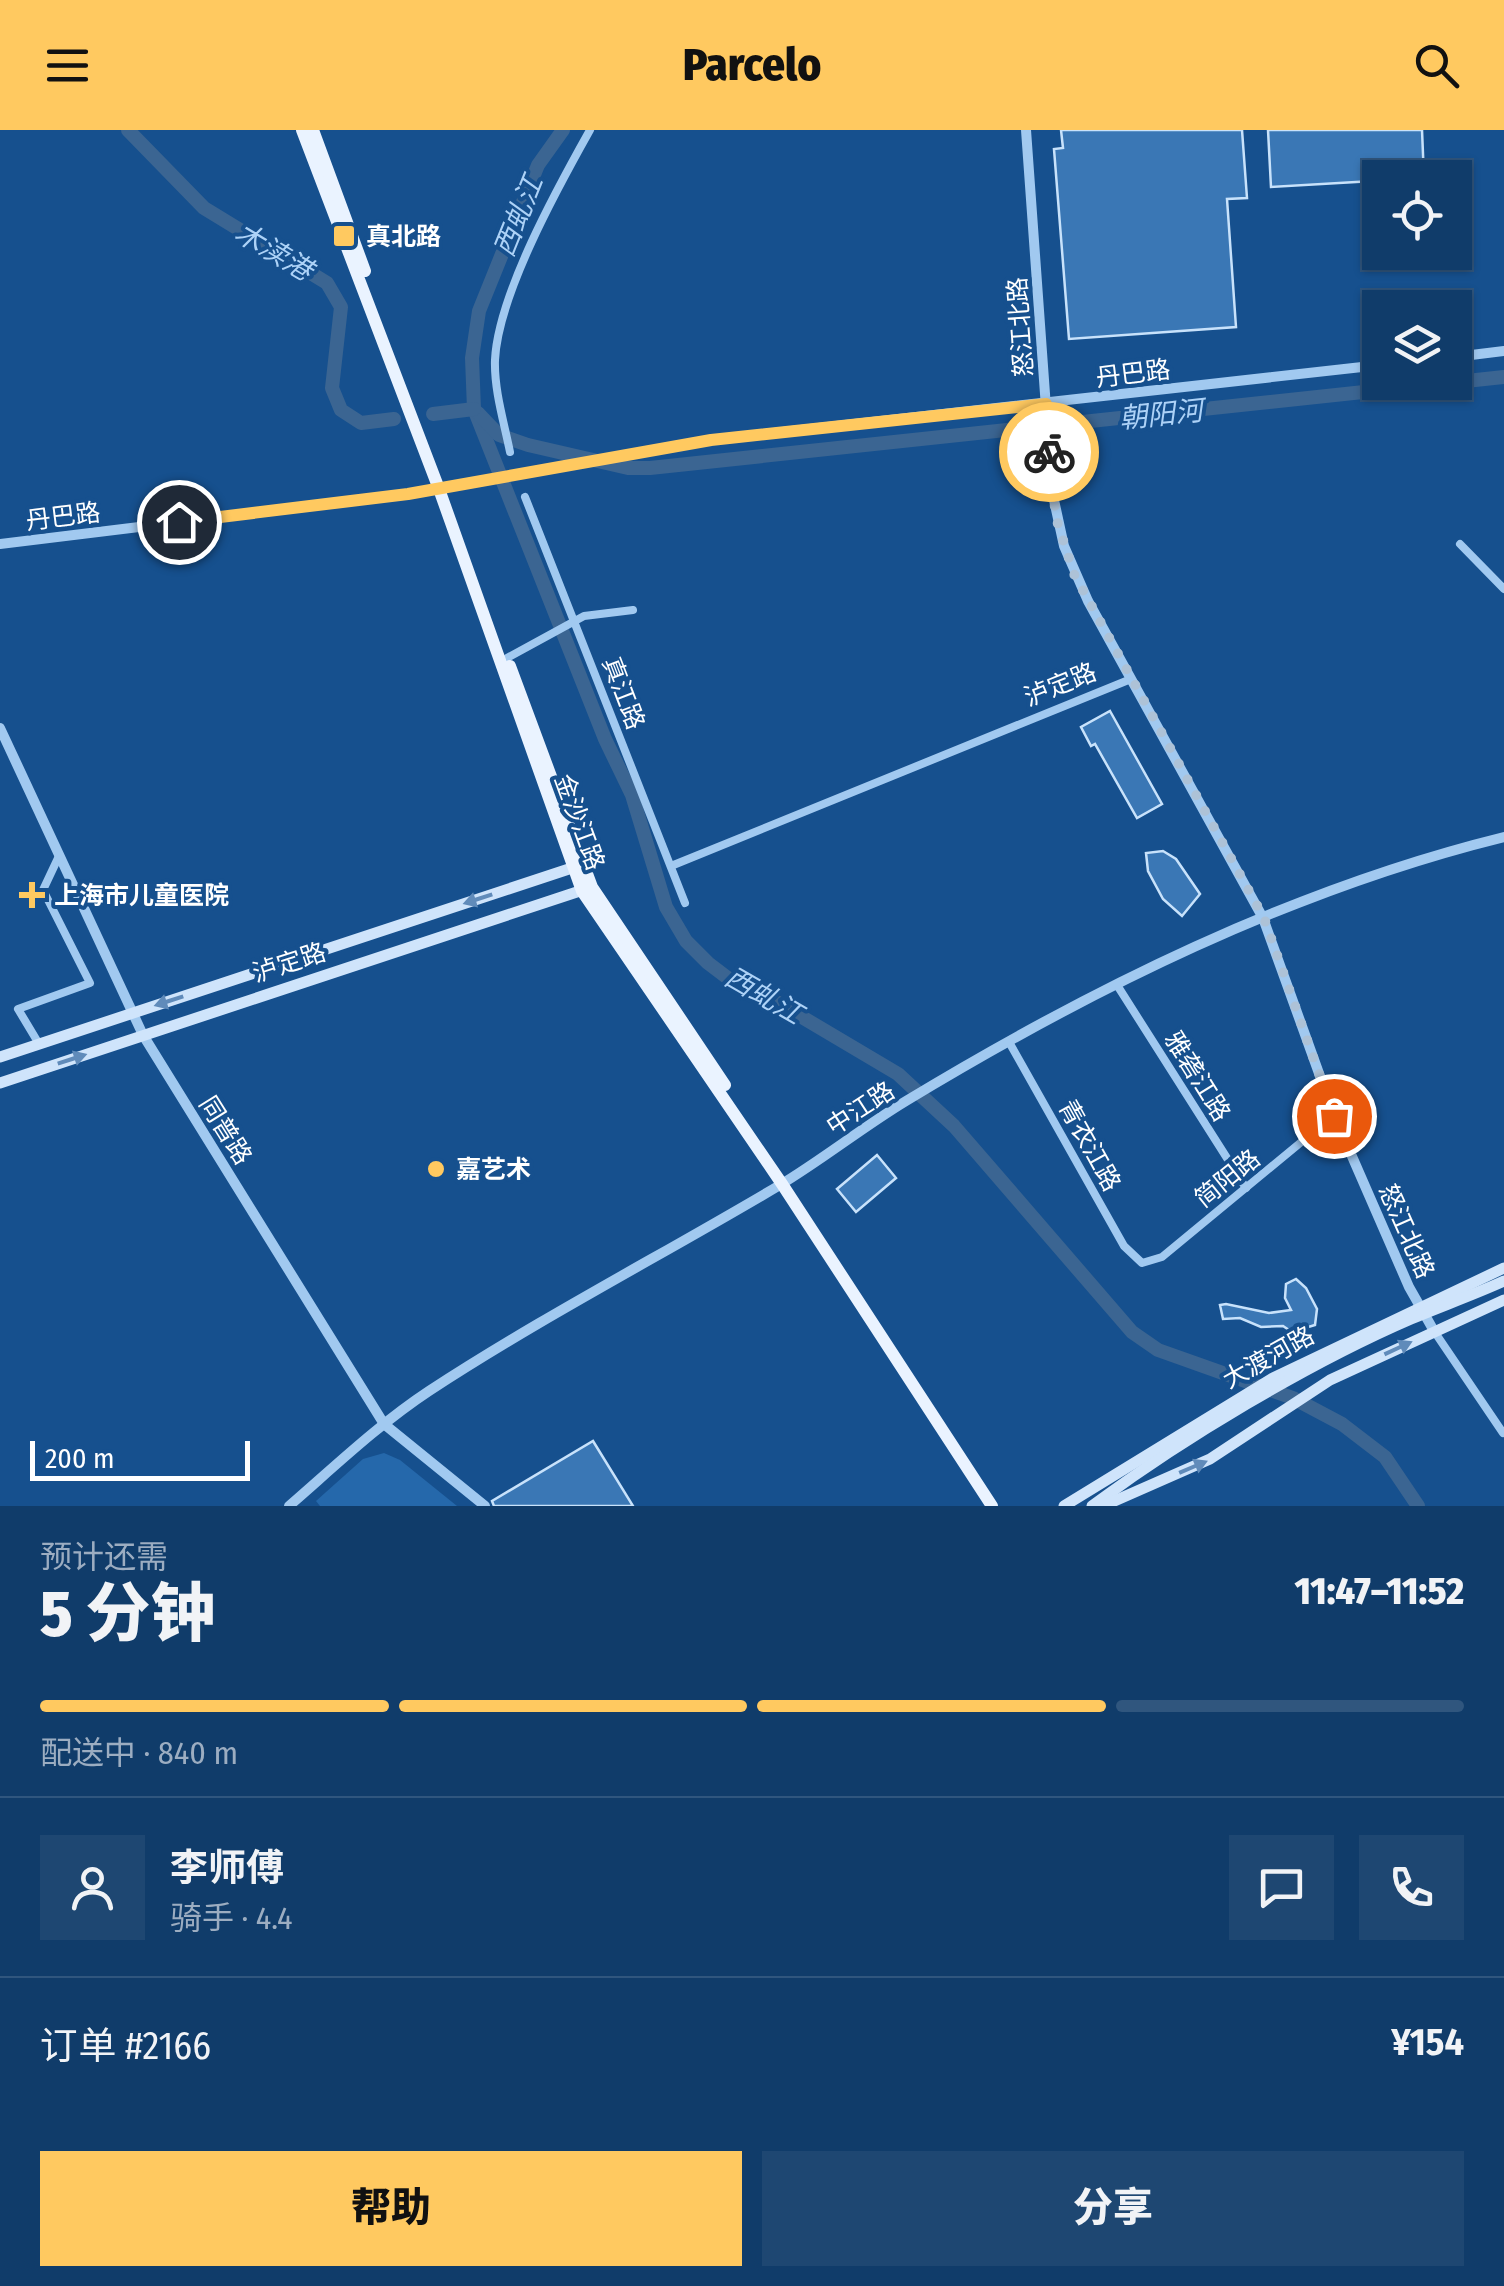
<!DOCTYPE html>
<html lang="zh">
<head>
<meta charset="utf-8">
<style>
	body { margin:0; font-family:"Fira Sans Condensed","Noto Sans SC",sans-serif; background:#1e4772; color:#f1f3f6; height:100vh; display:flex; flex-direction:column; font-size:38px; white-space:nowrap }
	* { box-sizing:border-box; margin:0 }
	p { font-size:32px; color:#9cadc1 }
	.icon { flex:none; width:55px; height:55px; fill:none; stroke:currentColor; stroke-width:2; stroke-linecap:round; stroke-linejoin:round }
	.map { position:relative; height:1376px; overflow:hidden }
	.side { display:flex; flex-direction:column; background:#103c6a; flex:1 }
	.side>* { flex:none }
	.controls { position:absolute; left:1362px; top:30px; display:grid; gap:20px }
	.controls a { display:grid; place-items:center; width:110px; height:110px; border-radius:0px; background:#103c6a; box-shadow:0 2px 8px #0004,0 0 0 2px #30567e; font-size:50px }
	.scale { position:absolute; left:30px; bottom:25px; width:220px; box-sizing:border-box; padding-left:10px; border:5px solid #fff; border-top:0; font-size:28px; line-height:35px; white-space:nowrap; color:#fff; -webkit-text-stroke:8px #16508e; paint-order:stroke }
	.pin { position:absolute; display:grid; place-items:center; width:85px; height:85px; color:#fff; margin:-42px; border:5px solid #fff; border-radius:50%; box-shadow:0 2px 10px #0007 }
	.courier { position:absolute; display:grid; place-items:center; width:100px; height:100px; margin:-50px; border:8px solid #ffc960; border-radius:50%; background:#fff; color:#222; box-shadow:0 2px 12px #0007 }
	.overview em { font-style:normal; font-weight:800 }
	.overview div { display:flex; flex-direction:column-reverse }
	.overview { display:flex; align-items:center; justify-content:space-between; height:170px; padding:0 40px }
	h1 { font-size:65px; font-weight:800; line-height:75px }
	.bar { display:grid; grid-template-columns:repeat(4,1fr); gap:15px 10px; align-content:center; height:120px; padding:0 40px }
	.bar i { height:12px; border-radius:8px; background:#30567e }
	.bar .selected { background:#ffc960 }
	.bar p { grid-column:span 4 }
	.line { display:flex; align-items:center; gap:25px; padding:0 40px; border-top:2px solid #30567e }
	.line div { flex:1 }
	.round { display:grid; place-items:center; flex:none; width:105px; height:105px; border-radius:0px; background:#1e4772 }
	.action { display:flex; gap:20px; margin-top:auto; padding:20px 40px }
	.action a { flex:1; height:115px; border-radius:0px; background:#ffc960; color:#111; font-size:40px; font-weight:800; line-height:115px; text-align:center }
	.action a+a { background:#1e4772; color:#f1f3f6 }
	header { display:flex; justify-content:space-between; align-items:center; height:130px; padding:0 40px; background:#ffc960; color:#111; font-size:45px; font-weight:800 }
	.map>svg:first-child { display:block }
	.green { fill:#2568ab }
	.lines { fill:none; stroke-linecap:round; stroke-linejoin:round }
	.river { stroke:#3b6592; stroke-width:14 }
	.building { fill:#3a77b5; stroke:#c8e2fb; stroke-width:2.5 }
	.minor { stroke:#a1c9f0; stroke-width:8 }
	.tertiary { stroke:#a1c9f0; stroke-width:10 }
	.secondary { stroke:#cfe4fb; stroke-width:11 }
	.primary { stroke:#eaf3ff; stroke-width:12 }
	.oneway { fill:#608bba }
	.done { stroke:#adc2d7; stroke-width:10; stroke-dasharray:0 18 }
	.route { stroke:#ffc960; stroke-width:12 }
	.poi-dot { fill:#ffc960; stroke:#16508e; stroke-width:4 }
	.labels { text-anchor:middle; stroke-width:8; stroke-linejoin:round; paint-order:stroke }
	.poi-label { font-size:25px; font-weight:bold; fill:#fff; stroke:#16508e; text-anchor:start }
	.street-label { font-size:25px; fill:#fff; stroke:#16508e }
	.water-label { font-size:28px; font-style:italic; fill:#add2f7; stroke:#16508e }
</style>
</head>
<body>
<header><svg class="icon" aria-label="menu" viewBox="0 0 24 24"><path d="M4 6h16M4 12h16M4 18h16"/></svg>Parcelo<svg class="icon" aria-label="search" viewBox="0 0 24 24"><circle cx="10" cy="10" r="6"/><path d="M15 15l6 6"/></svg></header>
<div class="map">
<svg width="1504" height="1376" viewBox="0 0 1504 1376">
	<rect width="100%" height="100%" fill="#16508e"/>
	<path class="green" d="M384,1323L400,1330L457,1376H320L316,1371L363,1329Z"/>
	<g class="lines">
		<g class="river">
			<path d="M128,0L204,78L327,153L341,177L332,258L341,280L361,293L394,289"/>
			<path d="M563,0L538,35L479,181L472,228L474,279L605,609L632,665L666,777L686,811L708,833L733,852L758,861L898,944L954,996L1132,1202L1158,1220L1293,1268L1342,1294L1385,1327L1418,1376"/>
			<path d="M478,283L499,305L528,315L628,338H650L1504,247"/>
			<path d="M433,284L474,279"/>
		</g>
	</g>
	<g class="building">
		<path d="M1061,0H1242L1247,68L1227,69L1236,197L1069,209L1054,19L1063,18Z"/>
		<path d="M1268,0H1422L1424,48L1271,57Z"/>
		<path d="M1110,581L1162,674L1137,688L1095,614L1091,616L1081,597Z"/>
		<path d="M1163,721L1176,729L1200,764L1182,786L1163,769L1148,741L1146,723Z"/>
		<path d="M877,1025L896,1048L856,1082L837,1059Z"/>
		<path d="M1296,1149L1306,1158L1317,1179L1315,1195L1292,1202L1283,1196L1261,1197L1240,1188L1223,1189L1220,1175L1226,1174L1269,1183L1291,1180L1285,1168L1286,1154Z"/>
		<path d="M593,1311L633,1376H494L492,1371Z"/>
	</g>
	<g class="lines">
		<g class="minor">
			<path d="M510,322C504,292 494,260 495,230C498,165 558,57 590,0"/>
			<path d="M525,367L685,773"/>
			<path d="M1460,414L1504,459"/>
			<path d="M507,528L584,486L633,480"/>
			<path d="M671,736L1131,549"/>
			<path d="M1117,855L1246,1058"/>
			<path d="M1009,912L1124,1116L1142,1133L1162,1127L1334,985"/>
			<path d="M39,914L18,879L90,853L43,760L59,726"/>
			<path d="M1434,1201L1503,1303"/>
		</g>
		<g class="tertiary">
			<path d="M1026,0L1052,361L1064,416L1088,471L1263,788L1334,985L1409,1157L1434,1201"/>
			<path d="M1455,227L1504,221"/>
			<path d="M0,414L408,364L711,310L1380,235"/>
			<path d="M0,598L143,905L384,1294L485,1376"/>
			<path d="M289,1376C334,1337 379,1294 429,1261C542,1187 664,1124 780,1055C823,1029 863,997 906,971C1091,859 1293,759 1504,707"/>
		</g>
		<g class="secondary">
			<path d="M0,927L581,735"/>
			<path d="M0,953L589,758"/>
			<path d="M1064,1376L1273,1248L1504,1138"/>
			<path d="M1092,1376C1182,1309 1309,1233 1411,1189C1442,1176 1473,1165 1504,1151"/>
			<path d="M1103,1376L1210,1329L1330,1250L1504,1170"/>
		</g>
		<g class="primary">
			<path d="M302,0L439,359L582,761L782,1054L992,1376"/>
			<path d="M313,0L365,141"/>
			<path d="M510,536L592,757L725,955"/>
		</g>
	</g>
	<defs><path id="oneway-solid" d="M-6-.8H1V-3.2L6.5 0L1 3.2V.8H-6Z" transform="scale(2.5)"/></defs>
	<g class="oneway">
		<use href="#oneway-solid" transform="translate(478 769) rotate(162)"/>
		<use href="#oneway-solid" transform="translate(169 871) rotate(162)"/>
		<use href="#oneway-solid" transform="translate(72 929) rotate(-18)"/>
		<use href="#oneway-solid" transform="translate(1398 1218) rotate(-25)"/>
		<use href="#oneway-solid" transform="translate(1193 1337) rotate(-23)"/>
	</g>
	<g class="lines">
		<path class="done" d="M1049,322L1056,388L1074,444L1264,788L1334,986"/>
		<path class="route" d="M179,392L408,364L711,310L1046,274L1049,322"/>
	</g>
	<g class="poi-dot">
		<rect x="332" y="94" width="24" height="24" rx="5"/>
		<path d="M27 750h10v10h10v10h-10v10h-10v-10h-10v-10h10z"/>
		<circle cx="436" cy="1039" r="10"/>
	</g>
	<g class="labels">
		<g class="poi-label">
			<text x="366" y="115">真北路</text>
			<text x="54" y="774">上海市儿童医院</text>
			<text x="456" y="1048">嘉艺术</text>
		</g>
		<g class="street-label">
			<text transform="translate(1020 197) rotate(-94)" y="9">怒江北路</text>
			<text transform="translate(1133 243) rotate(-7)" y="9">丹巴路</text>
			<text transform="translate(63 386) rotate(-7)" y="9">丹巴路</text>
			<text transform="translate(1060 554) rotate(-22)" y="9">泸定路</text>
			<text transform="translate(624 563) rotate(69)" y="9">真江路</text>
			<text transform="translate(580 692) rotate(70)" y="9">金沙江路</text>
			<text transform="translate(289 832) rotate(-18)" y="9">泸定路</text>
			<text transform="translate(1198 946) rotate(58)" y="9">雅砻江路</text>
			<text transform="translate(860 978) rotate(-33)" y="9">中江路</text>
			<text transform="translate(226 1000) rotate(58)" y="9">同普路</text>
			<text transform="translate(1090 1015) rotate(61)" y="9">青衣江路</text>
			<text transform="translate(1227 1048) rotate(-39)" y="9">简阳路</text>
			<text transform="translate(1407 1101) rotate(66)" y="9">怒江北路</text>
			<text transform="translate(1268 1227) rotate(-29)" y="9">大渡河路</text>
		</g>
		<g class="water-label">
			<text transform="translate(518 86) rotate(-68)" y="10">西虬江</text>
			<text transform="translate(274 121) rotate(31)" y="10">木渎港</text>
			<text transform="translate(1161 284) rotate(-6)" y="10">朝阳河</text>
			<text transform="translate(764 865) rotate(30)" y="10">西虬江</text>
		</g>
	</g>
</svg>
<div class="controls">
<a><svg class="icon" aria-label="locate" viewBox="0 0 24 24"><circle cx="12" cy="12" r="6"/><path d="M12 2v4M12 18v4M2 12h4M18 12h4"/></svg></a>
<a><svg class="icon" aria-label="layers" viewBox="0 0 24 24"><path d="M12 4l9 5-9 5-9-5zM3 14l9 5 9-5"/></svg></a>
</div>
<div class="scale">200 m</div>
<div class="pin" style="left:1334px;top:986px;background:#ea580c"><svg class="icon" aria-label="bag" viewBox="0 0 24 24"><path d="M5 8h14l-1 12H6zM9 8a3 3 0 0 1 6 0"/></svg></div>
<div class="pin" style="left:179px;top:392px;background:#1f2937"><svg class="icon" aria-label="home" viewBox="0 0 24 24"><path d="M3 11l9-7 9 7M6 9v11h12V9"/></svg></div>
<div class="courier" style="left:1049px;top:322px"><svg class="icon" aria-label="bike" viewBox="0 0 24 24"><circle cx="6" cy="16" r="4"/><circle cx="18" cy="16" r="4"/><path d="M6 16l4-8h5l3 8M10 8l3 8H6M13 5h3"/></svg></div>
</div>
<section class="side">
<div class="overview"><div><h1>5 分钟</h1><p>预计还需</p></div><em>11:47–11:52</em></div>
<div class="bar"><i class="selected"></i><i class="selected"></i><i class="selected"></i><i></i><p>配送中 · 840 m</p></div>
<div class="line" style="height:180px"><a class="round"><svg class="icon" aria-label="person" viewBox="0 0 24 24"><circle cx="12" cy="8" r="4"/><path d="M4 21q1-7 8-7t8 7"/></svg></a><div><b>李师傅</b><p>骑手 · 4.4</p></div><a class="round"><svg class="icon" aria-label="chat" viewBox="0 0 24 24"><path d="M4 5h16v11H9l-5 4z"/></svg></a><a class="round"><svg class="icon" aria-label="phone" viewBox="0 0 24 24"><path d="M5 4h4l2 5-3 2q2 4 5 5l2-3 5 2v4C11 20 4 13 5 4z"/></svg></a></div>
<div class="line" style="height:130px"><div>订单 #2166</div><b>¥154</b></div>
<div class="action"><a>帮助</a><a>分享</a></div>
</section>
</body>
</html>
